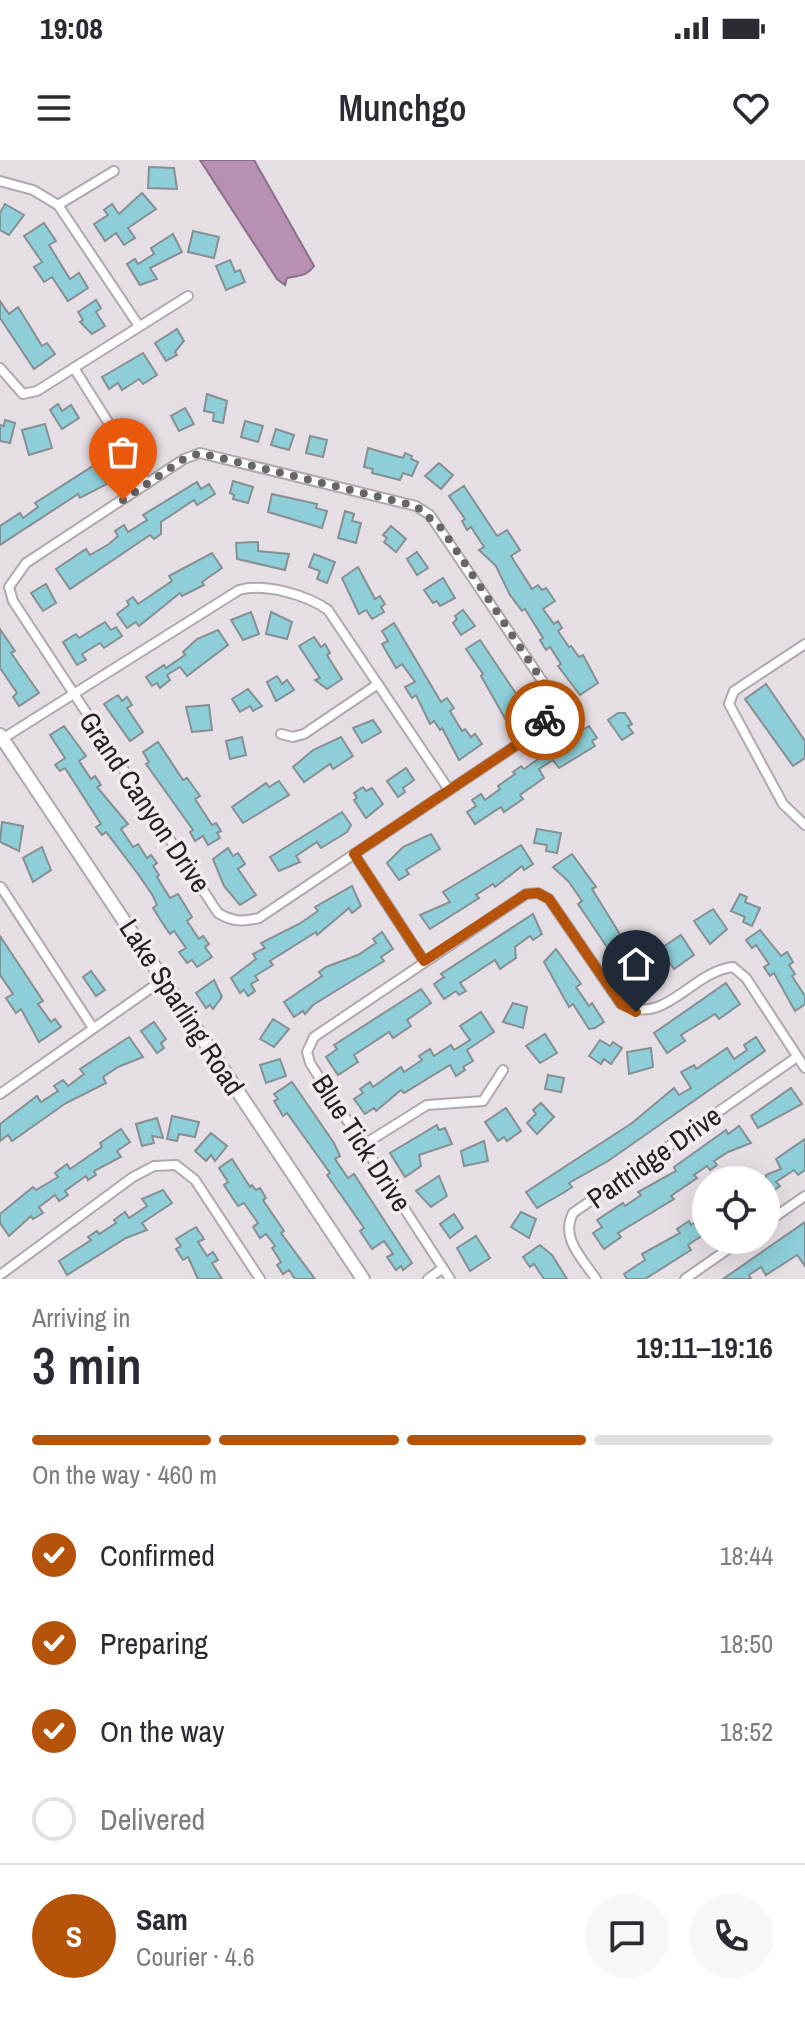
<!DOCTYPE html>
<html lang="en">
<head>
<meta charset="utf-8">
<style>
	body { margin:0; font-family:"Archivo Narrow",sans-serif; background:#f7f7f7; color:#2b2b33; height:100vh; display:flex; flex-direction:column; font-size:30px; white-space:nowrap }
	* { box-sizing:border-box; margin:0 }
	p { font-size:26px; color:#7c7c81 }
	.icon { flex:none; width:44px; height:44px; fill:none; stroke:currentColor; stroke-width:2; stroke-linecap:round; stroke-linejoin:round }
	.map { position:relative; height:1119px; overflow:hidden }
	.side { display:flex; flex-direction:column; background:#fff; flex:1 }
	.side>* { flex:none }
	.tools { position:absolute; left:692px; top:1006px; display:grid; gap:16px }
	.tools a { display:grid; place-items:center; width:88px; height:88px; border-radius:50%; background:#fff; box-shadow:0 8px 32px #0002; font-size:40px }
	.pin { position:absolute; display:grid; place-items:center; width:68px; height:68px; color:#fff; margin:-82px -34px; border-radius:50% 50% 50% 0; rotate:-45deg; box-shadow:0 0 8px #0007 }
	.pin .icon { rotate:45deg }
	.courier { position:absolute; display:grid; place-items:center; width:80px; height:80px; margin:-40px; border:6px solid #b45309; border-radius:50%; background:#fff; color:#222; box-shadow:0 2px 10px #0007 }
	.head em { font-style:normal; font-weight:600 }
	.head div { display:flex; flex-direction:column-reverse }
	.head { display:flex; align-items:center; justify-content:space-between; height:136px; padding:0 32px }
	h1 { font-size:52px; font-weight:600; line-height:60px }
	.bar { display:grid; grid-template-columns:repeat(4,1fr); gap:12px 8px; align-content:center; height:96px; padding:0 32px }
	.bar i { height:10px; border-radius:6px; background:#e1e1e2 }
	.bar .active { background:#b45309 }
	.bar p { grid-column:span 4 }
	.line { display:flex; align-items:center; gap:20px; padding:0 32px; border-top:2px solid #e1e1e2 }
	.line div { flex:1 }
	.round { display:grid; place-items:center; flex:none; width:84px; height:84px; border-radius:42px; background:#f7f7f7 }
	ol { padding:0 32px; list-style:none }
	li { display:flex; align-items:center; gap:24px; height:88px }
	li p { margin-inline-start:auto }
	li .icon { padding:8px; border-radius:50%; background:#b45309; color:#fff; stroke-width:4 }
	li:last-child { color:#7c7c81 }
	li i { width:44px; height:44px; border:4px solid #e1e1e2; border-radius:50% }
	.status { display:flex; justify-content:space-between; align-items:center; height:56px; padding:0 40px; background:#fff; direction:ltr }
	.status svg { height:22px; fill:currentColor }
	header { display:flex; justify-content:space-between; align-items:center; height:104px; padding:0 32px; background:#fff; font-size:36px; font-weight:600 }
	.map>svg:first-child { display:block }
	.water { fill:#b790b3; stroke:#8b6f88; stroke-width:2 }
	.building { fill:#8dced8; stroke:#868f91; stroke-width:2 }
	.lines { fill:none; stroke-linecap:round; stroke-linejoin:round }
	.street-casing { stroke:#afa8ae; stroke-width:12 }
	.secondary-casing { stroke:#afa8ae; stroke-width:16 }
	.street { stroke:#fff; stroke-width:8 }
	.secondary { stroke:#fff; stroke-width:12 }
	.done { stroke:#686467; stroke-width:8; stroke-dasharray:0 14.4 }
	.route { stroke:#b45309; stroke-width:10 }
	.labels { text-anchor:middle; stroke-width:7; stroke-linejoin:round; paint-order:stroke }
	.street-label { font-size:28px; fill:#242224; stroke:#f2ebf1 }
</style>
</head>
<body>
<div class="status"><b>19:08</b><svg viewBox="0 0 49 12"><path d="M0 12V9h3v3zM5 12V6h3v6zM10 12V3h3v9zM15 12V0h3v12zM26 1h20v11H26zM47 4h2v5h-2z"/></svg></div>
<header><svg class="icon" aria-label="menu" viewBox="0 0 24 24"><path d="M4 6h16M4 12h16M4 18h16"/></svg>Munchgo<svg class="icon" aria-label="heart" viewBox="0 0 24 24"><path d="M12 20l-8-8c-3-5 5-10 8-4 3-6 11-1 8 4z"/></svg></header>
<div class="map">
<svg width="805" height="1119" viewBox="0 0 805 1119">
	<rect width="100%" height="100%" fill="#e5dee4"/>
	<path class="water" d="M200,0H254L314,106C305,118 298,115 287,118L285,125L277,119Z"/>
	<g class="building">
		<path d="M149,7L174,8L177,29L148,28Z"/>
		<path d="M142,33L156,49L128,68L135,78L124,85L116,73L105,81L94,64L108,55L104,50L112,44L119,54Z"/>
		<path d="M5,44L24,55L9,75L0,70V53Z"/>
		<path d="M44,63L56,81L49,85L70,119L79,113L88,128L68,141L52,117L44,122L34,107L42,102L24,76Z"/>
		<path d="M193,71L219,77L214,98L188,92Z"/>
		<path d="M173,74L182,92L150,108L157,119L140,125L127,104L135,99L138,104L154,94L151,88Z"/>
		<path d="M230,100L235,112L240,110L245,122L226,130L216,106Z"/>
		<path d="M96,140L101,148L96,152L105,166L92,174L80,162L83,160L78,152Z"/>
		<path d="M0,141L9,154L18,147L42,186L47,183L55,194L34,209L0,158Z"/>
		<path d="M177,169L184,181L175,192L177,195L166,201L155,183Z"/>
		<path d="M143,193L157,215L143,224L139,219L122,230L118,223L109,229L102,217Z"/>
		<path d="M207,234L227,241L223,263L213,261L214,253L204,251Z"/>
		<path d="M58,244L62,251L71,245L79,258L62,269L50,250Z"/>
		<path d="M185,248L194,264L179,271L171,256Z"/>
		<path d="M5,260L15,263L10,283L0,281V265L4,266Z"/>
		<path d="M245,261L263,266L258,282L241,277Z"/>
		<path d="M45,264L52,288L29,295L22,270Z"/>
		<path d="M276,269L294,275L289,290L271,285Z"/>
		<path d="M310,276L327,280L323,297L306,293Z"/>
		<path d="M368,288L403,298L405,293L412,296L411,299L418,302L412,316L403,313L400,320L372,313L373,309L364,307Z"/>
		<path d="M104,299L112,312L103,318L107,324L80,338L78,334L0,385V366L20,353L23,358L38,347L35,343Z"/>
		<path d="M439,303L453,315L441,329L425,316Z"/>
		<path d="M233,321L253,327L248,343L233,339L234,335L230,333Z"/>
		<path d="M197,322L201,329L209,324L215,334L197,345L194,340L161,362V374L154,379L150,375L70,429L56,409L86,389L90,395L109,384L118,376L115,371L124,365L128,372L147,360L143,355Z"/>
		<path d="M464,326L497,376L507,370L520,390L511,396L532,429L538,425L542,430L546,428L555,441L543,449L554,464L558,461L562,468L558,471L569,487L571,486L579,497L583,495L598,523L580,535L558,506L561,504L550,487L546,490L540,480L543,478L525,449L522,451L510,435L496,406L479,390L484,387L471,367L467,370L462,361L465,359L449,336Z"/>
		<path d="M272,334L317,344L316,348L327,351L322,368L268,352Z"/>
		<path d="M345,351L354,354L352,361L361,363L356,383L338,378Z"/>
		<path d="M391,366L406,379L396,392L384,382L387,378L383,375Z"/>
		<path d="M258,382V391L289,394L285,410L237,399L236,383Z"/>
		<path d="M417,392L428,408L417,415L407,399Z"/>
		<path d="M212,393L222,408L202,422L204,425L182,436L180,433L139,466L136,462L127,468L117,454L129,445L127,441L133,437L138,444L172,421L169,416Z"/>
		<path d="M314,394L335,402L327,423L317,419L320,411L309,407Z"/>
		<path d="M358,407L375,439L380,436L385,444L381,447L384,452L372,459L366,450L359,454L342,418Z"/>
		<path d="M443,418L455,438L440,446L437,441L433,443L424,430Z"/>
		<path d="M46,424L56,443L43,451L31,433Z"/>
		<path d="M463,450L475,466L461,475L453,463L457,459L455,456Z"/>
		<path d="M251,452L259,474L243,480L231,460Z"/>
		<path d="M271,452L292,462L287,479L266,474Z"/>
		<path d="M105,462L111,470L116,467L122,476L104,488L100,483L82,494L86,500L77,505L63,482L76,474L79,478Z"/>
		<path d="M394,463L441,542L447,538L454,548L450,551L462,571L465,569L471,577L475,574L482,584L459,600L442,568L440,570L434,561L430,564L416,535L412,538L405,527L415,522L402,504L396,508L382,484L388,481L382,471Z"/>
		<path d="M0,469L15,491L11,493L39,533L19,546L13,537L17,533L0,508Z"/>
		<path d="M218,470L228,485L187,516L180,507L167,515L170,520L160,528L157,523L152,526L146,517L164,505L166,508L185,495L183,492L197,479Z"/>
		<path d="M314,477L321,487L325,484L330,493L327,495L342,519L327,529L315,520L320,518L299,486Z"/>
		<path d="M480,480L527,550L518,556L516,554L506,560L481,516L483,514L466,489Z"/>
		<path d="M277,516L282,524L287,520L294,530L276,541L267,522Z"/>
		<path d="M766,524L805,581V598L793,606L745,539Z"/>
		<path d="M248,529L262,546L253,551L250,546L240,552L232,539Z"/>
		<path d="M118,535L122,541L127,537L132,545L127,548L143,572L130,581L104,544Z"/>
		<path d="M209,545L212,570L192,572L186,547Z"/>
		<path d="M618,553H625L632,564L628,566L633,573L622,580L608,560Z"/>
		<path d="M373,560L381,572L362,583L353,568Z"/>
		<path d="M64,566L86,596L79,601L91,619L95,616L101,625L97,627L128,664L121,669L133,687L138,684L147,698L151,695L157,703L153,706L159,715L157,717L170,738L178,734L192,757L187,761L199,779L203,776L209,784L205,787L212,797L197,807L192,800L187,803L179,792L186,788L174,771L170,774L165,767L153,748L157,745L153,736L138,714L106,672L102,675L96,667L101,664L65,608L60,611L55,605L65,598L50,575Z"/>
		<path d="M576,566L579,572L589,566L597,578L592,581L595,586L559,608L553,600L539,609L544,618L520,635L523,639L504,652L501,647L475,664L467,652L476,646L472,640L481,634L485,640L500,629L498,626L515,614L513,612L521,606L524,609L544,595L570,576L567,571Z"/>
		<path d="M242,577L246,595L230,599L226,581Z"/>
		<path d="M341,577L353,596L333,609L330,604L304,622L293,607L313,590Z"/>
		<path d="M158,582L183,620L187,618L200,636L195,639L212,665L216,663L221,671L217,673L220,678L208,685L203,676L195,681L190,672L193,670L146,604L149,602L143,592Z"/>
		<path d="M406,608L414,620L403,628L405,632L398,637L387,621Z"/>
		<path d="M279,621L289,635L243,663L232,647L266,623L269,627Z"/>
		<path d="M363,627L366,631L372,628L383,644L366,658L354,640L357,638L354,633Z"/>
		<path d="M342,652L351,665L347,672L321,688L317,682L296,696L300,702L279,711L270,697Z"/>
		<path d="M2,662L23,666L19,691L0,682Z"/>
		<path d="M537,669L561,673L557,693L546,691L547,685L534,683Z"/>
		<path d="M431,674L440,689L406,710L409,714L399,720L387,703L403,687Z"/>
		<path d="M521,685L533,704L524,710L522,706L495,727L493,724L476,735L479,738L430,769L420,755L450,742L443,732Z"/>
		<path d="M42,687L51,710L33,722L23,698Z"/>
		<path d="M228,688L233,696L238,693L245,704L238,709L256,735L240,745L224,726L213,699Z"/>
		<path d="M572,694L596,727L592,729L621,776L626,773L656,819L640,829L633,819L630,821L578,744L582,741L569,722L553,707Z"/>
		<path d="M352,726L361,746L352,753L349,748L317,775L316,772L270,801L273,805L255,816L258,820L251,824L255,831L248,836L244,830L240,833L231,818L256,799L253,794L265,788L261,783L299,764L318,751L315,747Z"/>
		<path d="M740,734L747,737L745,742L760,748L752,766L743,762L745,757L731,751Z"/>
		<path d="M713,749L727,769L710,784L694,761Z"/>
		<path d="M533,754L542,774L533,780L530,776L515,787L516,798L500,809L495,800L460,823L466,831L459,835L456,831L444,839L434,824L444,817L441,814Z"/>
		<path d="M760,770L781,796L787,792L793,802L789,805L795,814L792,816L805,836V844L795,851L774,813L770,816L764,807L769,804L756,785L752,788L746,780Z"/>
		<path d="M382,772L393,789L381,797L384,801L313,845L305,854L303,851L294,857L284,842L322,816L319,812L326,807L358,795L376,783L373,779Z"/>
		<path d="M681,775L694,795L674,809L660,789Z"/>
		<path d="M0,776L43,841L38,844L51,862L55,859L61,867L39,882L21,849L16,853L6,838L13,834L0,815Z"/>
		<path d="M556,789L581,824L576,827L589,846L592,843L604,862L595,868L589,869L573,844L569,847L544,802Z"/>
		<path d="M91,811L105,830L96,836L83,817Z"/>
		<path d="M214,820L222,837L213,849L210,845L206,848L196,833Z"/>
		<path d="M726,823L740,844L719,859L715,854L681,875L685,881L667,893L654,873Z"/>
		<path d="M421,829L431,843L407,860L411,866L393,878L389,872L354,895L358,902L338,915L326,897L337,889L334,885Z"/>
		<path d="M513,843L527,847L523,868L503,862Z"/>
		<path d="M481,852L494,872L467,890L473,901L463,907L465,910L456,916L450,905L404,933L401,930L376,951L374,948L365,954L354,939L363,933L360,929L370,922L373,927L401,907L404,912L422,900L419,896L430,889L434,896L451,885L454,890L470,880L460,866Z"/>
		<path d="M273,859L289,869L274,887L260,879Z"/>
		<path d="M154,862L166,879L161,883L164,888L157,893L141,871Z"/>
		<path d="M545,874L557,893L540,903L526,886Z"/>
		<path d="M129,877L143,897L118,907L103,917L106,923L66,943L12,981L8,975L0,981V964L37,936L41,942L58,931L54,926L63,920L68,926L84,914L80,909Z"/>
		<path d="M756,877L765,891L608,1001L569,1023L572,1027L563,1033L537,1048L526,1032L632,963L674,928L679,935L691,928L681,912L694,905L696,909L727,888L734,899L747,890L744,885Z"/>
		<path d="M600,880L610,886L613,882L622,888L611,904L604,899L601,904L589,896Z"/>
		<path d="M651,888L653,907L629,914L627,892Z"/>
		<path d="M280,899L286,916L266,923L260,905Z"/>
		<path d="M548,915L564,918L561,932L545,929Z"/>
		<path d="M292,922L334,983L340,996L335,999L348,1018L354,1014L412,1103L403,1110L401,1106L396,1110L387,1097L393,1094L384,1081L372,1089L360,1071L364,1068L327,1015L330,1013L287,953L283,956L274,941L278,939L274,934Z"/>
		<path d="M791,928L802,944L758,968L751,956Z"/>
		<path d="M541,943L554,957L537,974L527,963L536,954L533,950Z"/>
		<path d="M506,948L521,971L507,981L504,977L498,981L485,962Z"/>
		<path d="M172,956L199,962L195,977L179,974L177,981L167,979Z"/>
		<path d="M157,958L163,978L152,976L154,983L142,986L136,964Z"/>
		<path d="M437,965L439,970L445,968L452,984L419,995L421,1006L405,1017L390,993Z"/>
		<path d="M739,966L751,983L728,992L714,1001L717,1005L710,1010L707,1006L694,1015L697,1018L671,1036L674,1039L618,1073L621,1077L604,1089L593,1073L602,1067L597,1060L623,1043L625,1046L641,1035L638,1032L676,1011L674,1007L726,970L728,974Z"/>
		<path d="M121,969L130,982L117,991L121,997L94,1011L96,1015L88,1020L86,1016L65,1031L68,1035L59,1041L55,1035L39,1047L43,1053L33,1059L31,1056L9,1076L0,1063V1054L33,1027L36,1030L58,1017L55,1013L67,1004L70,1009L102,987L100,983Z"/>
		<path d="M211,973L227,986L215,1001L211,995L206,1001L195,991Z"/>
		<path d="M805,979V1010L798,1015L794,1010L776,1022L780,1026L766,1036V1015L781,1009L776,999Z"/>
		<path d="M484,981L488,1001L464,1006L461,991Z"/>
		<path d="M232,999L250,1027L252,1025L256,1030L260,1028L266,1038L263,1040L284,1071L281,1073L315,1119H295L289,1110L283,1114L277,1105L281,1102L272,1088L275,1086L266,1074L260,1078L253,1067L258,1063L244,1043L238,1046L224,1025L228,1022L219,1008Z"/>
		<path d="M439,1016L447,1036L431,1047L416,1031Z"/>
		<path d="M163,1030L172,1043L142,1063L147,1070L126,1078L67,1115L59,1101L91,1080L88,1077L97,1071L99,1074L116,1063L114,1060L125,1052L129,1058L147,1046L142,1039Z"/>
		<path d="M521,1052L536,1059L529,1078L511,1067Z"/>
		<path d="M454,1054L463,1068L450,1078L440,1064Z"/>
		<path d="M706,1055V1073L688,1085L691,1090L645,1119H627L624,1114L645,1100L642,1094L680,1073L677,1069L689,1061L691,1065Z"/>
		<path d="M805,1062V1106L797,1095L766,1115L761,1107L749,1115L751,1119H723Z"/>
		<path d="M196,1067L204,1079L198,1082L207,1096L213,1092L218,1100L212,1103L222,1119H198L188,1097L183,1100L176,1089L181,1086L176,1079Z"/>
		<path d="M476,1076L490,1098L470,1111L457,1088Z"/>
		<path d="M540,1085L552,1095L567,1119H544L534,1104L530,1107L523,1097Z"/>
	</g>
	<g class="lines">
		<defs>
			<g id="street">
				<path d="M0,21L33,30L58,45L139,166"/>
				<path d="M58,45L114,11"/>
				<path d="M0,208L23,234L37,231L188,136"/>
				<path d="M74,208L147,324"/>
				<path d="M200,293L416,346L430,355L547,528C552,546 549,555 539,570L259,758C243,762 233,762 218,753L13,441L9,427L26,403L184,299Z"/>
				<path d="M805,484L734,531L729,544L783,644L805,665"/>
				<path d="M281,574L293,577L304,574L378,524"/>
				<path d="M2,579L239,430C265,423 307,435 328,450L449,630"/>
				<path d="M354,694L424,801"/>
				<path d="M1,727L93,868"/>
				<path d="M0,934L164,819"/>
				<path d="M363,985L427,945L483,941L503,910"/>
				<path d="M766,1063L805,1036"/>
				<path d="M0,1115L133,1017L154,1006L176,1005L195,1020L260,1119"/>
				<path d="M428,1119L443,1108"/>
				<path d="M450,1119L310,903L307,892L314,877L526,734L538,733L549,739L621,844C666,867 690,812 733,807L746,818L805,908"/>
				<path d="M596,1119C582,1098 560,1078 573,1053L797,897"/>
				<path d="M685,1119L741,1080"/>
			</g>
			<path id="secondary" d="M0,575L363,1119"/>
		</defs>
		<use href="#street" class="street-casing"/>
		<use href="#secondary" class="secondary-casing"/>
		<use href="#street" class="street"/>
		<use href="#secondary" class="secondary"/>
	</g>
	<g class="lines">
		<path class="done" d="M123,340L184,299L200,293L416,346L442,369L547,528L551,541L545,560"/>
		<path class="route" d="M545,560L539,570L354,694L424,801L526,734L538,733L549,739L621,844L636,852"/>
	</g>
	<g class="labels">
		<g class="street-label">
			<text transform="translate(145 642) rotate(56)" y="10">Grand Canyon Drive</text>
			<text transform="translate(182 847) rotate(57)" y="10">Lake Sparling Road</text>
			<text transform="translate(362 983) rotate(57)" y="10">Blue Tick Drive</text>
			<text transform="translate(654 997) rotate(-35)" y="10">Partridge Drive</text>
		</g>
	</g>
</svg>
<div class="tools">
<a><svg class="icon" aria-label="locate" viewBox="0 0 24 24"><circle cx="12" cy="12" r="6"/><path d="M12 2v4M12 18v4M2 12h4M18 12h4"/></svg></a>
</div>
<div class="pin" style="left:123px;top:340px;background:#ea580c"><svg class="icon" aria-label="bag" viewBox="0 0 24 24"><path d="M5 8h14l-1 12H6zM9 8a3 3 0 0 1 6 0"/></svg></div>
<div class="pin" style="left:636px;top:852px;background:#1f2937"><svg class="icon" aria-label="home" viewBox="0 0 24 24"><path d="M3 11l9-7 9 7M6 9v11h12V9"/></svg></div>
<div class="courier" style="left:545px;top:560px"><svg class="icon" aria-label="bike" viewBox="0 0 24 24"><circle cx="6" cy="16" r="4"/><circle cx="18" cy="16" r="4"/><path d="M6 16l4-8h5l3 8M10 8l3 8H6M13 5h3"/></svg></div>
</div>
<section class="side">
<div class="head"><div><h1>3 min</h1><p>Arriving in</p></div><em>19:11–19:16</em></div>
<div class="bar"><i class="active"></i><i class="active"></i><i class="active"></i><i></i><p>On the way · 460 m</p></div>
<ol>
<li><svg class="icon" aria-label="check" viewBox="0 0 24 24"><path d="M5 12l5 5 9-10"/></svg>Confirmed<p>18:44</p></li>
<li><svg class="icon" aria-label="check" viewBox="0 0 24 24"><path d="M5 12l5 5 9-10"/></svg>Preparing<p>18:50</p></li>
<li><svg class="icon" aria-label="check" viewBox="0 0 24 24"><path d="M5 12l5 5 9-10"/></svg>On the way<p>18:52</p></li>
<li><i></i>Delivered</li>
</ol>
<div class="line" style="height:144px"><b class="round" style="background:#b45309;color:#fff">S</b><div><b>Sam</b><p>Courier · 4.6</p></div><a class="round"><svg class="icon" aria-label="chat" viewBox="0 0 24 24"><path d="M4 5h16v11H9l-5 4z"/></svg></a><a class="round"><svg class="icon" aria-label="phone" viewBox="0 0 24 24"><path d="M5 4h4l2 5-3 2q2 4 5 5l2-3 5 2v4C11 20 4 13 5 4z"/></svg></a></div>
</section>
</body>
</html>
